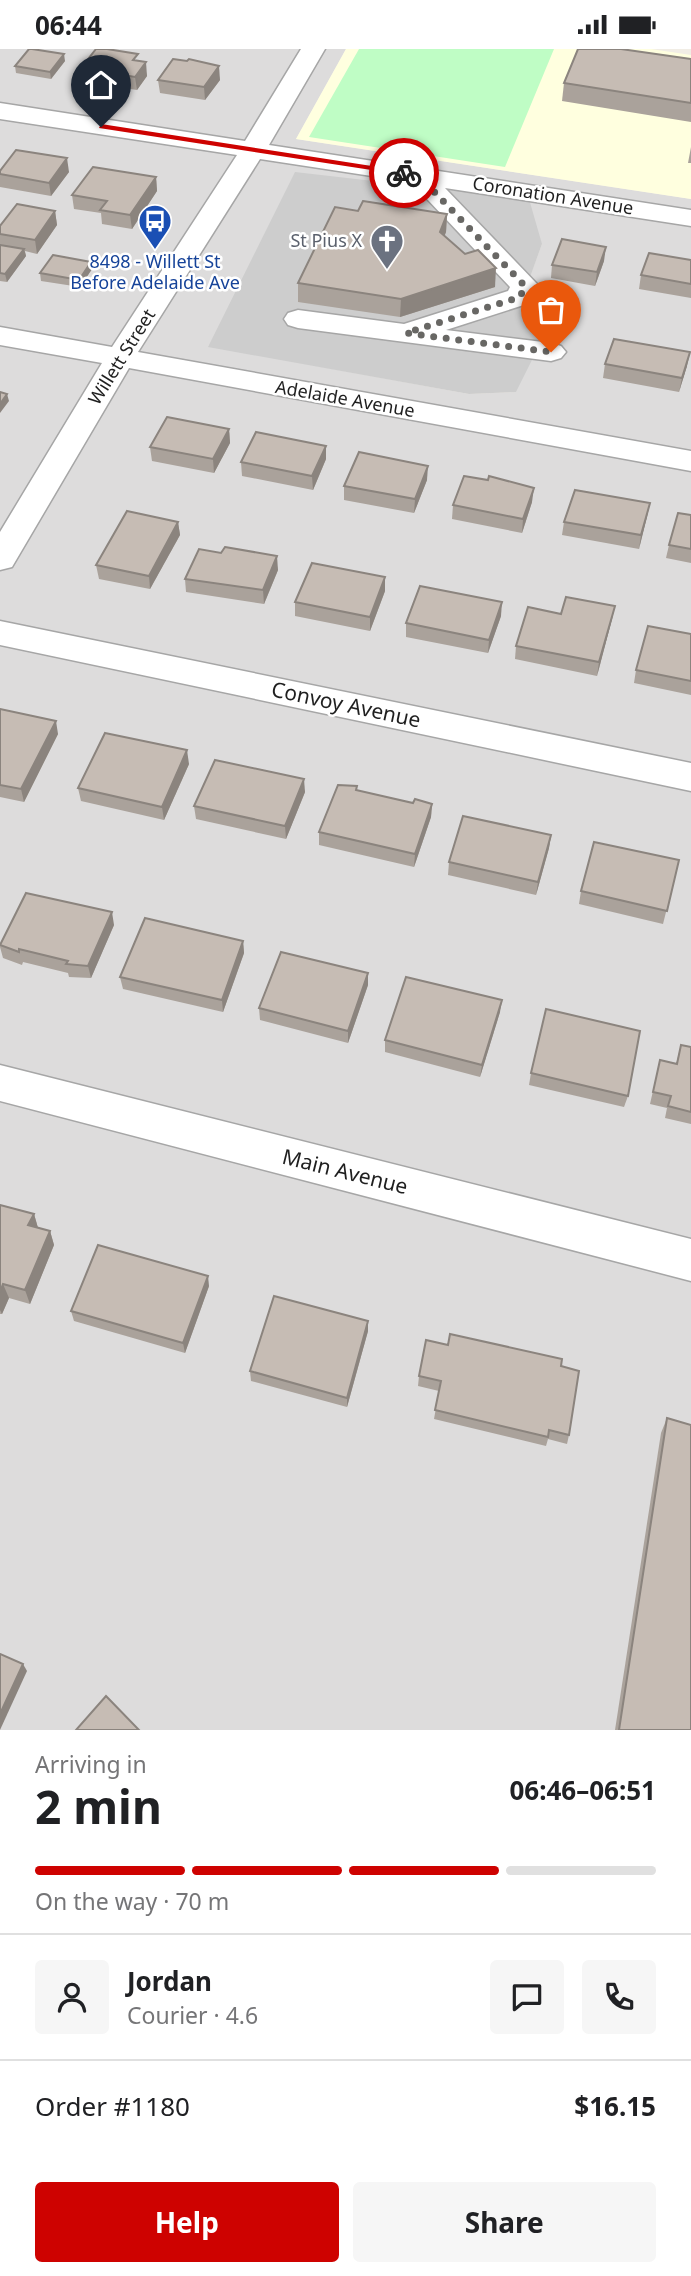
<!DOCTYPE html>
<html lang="en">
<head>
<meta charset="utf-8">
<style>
	body { margin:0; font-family:"Noto Sans",sans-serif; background:#f6f6f6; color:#202124; height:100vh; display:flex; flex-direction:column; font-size:26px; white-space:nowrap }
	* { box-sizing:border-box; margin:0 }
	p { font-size:23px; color:#757577 }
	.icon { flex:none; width:38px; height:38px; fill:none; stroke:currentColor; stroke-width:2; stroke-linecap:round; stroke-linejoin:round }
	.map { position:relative; height:1681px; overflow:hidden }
	.sheet { display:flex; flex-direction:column; background:#fff; flex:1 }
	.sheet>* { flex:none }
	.pin { position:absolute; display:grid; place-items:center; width:60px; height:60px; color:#fff; margin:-72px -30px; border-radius:50% 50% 50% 0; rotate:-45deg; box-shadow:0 0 7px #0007 }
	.pin .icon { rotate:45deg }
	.courier { position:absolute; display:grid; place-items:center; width:70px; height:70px; margin:-35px; border:5px solid #ce0200; border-radius:50%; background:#fff; color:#222; box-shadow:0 2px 9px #0007 }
	.headline em { font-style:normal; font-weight:700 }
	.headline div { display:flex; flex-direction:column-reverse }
	.headline { display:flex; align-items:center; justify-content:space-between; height:119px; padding:0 35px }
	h1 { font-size:46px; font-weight:700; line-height:52px }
	.bar { display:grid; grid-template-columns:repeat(4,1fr); gap:10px 7px; align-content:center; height:84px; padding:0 35px }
	.bar i { height:9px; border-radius:5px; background:#e0e0e0 }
	.bar .active { background:#ce0200 }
	.bar p { grid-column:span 4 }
	.line { display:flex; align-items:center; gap:18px; padding:0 35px; border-top:2px solid #e0e0e0 }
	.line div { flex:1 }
	.round { display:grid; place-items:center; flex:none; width:74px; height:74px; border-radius:7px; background:#f6f6f6 }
	.button { display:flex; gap:14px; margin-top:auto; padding:14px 35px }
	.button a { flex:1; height:80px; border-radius:7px; background:#ce0200; color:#fff; font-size:28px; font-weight:700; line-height:80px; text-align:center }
	.button a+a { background:#f6f6f6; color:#202124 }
	.status { display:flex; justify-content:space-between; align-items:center; height:49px; padding:0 35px; background:#fff; direction:ltr }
	.status svg { height:19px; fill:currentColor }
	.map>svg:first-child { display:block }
	.residential { fill:#dddcdc; fill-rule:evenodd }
	.education { fill:#ffffdf }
	.religious { fill:#cdcdcd }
	.park { fill:#bffdc5 }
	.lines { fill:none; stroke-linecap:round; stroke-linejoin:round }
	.minor-casing { stroke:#a6a6a6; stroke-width:3 }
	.minor { fill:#fff; fill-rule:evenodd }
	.wall { fill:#aaa29b }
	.shaded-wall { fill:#8b847e }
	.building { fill:#c6bcb4; stroke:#8b847e; stroke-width:2 }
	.route { fill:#ce0200 }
	.done { stroke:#686764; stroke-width:7; stroke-dasharray:0 12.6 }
	.labels { text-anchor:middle; stroke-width:5; stroke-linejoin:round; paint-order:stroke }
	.far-street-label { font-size:18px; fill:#1f1f1f; stroke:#fff }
	.far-worship-label { font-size:18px; fill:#5b616d; stroke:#fff; text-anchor:end }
	.far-transit-label { font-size:18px; fill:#164399; stroke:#fff }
	.street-label { font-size:21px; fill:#1f1f1f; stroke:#fff }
</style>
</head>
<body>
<div class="status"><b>06:44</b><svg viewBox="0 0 49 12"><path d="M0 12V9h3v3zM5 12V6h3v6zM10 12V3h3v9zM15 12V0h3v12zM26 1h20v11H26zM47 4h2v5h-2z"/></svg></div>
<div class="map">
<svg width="691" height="1681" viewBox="0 0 691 1681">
	<rect width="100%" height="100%" fill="#f1ede5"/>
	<path class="residential" d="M0,0H346L296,90L691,150V1681H0ZM542,195L529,230L516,343L469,345L208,297Z"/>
	<path class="education" d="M346,0H651L691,6V150L296,90Z"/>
	<path class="religious" d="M295,123L529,150L542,195L529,231L553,269L516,343L469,345L208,298Z"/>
	<path class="park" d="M359,0H554L505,118L309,88Z"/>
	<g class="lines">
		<defs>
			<g id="minor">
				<path d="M301,0H325L269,96L691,161V177L445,139L539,237L530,254L446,281L551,294L561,297L566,303L561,309L551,312L298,279L288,276L284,270L288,264L298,261L404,275L508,242L510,238L411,133L260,110L138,303L691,402V422L129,319L12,518L0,521V483L102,314L0,296V278L112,298L237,106L0,70V54L245,92Z"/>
				<path d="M0,572L691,714V742L0,596Z"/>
				<path d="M0,1016L691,1190V1232L0,1052Z"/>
			</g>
		</defs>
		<use href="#minor" class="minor-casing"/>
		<use href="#minor" class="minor"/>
	</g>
	<g class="wall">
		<path d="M691,10V73L562,52L564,34Z"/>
		<path d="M65,12L51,30L16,24L15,17Z"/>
		<path d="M139,12L147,27L137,41L83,33L81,19Z"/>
		<path d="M158,31H220L205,51L160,44Z"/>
		<path d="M691,98V114H688Z"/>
		<path d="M0,122L69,123L51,147L0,138Z"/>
		<path d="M156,128L157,142L132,180L102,175L101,164L74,160L72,146Z"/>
		<path d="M55,162L57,176L37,205L25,202L26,207L7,233L0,232V177Z"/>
		<path d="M358,162L447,165L446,183L444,187L495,238L400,268L298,253V234Z"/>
		<path d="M691,211V249L639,240L641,226Z"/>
		<path d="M604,212L595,237L551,229L552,216Z"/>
		<path d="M92,220L80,238L41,232L40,224Z"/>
		<path d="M605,315L687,317L679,343L603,329Z"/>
		<path d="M229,380L230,394L214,424L152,412L150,398Z"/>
		<path d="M326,397V410L313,441L242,427L241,413Z"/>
		<path d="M427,431L414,464L344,451V437Z"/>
		<path d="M532,453L522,484L452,470L453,456Z"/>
		<path d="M650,454L639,500L562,486L564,473Z"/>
		<path d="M691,466V514L666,509L669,496Z"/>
		<path d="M178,473L180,486L150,540L99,530L96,516Z"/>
		<path d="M278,521L264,555L186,543L185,530Z"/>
		<path d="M385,542L370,582L295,567V553Z"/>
		<path d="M615,557L612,570L597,627L515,610L516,597L561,565Z"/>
		<path d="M501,567L488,604L406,588V574Z"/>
		<path d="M691,585V646L634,634L636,621Z"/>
		<path d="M0,661L58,685L24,753L0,748Z"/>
		<path d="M189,715L164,771L81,752L78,739Z"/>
		<path d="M357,741L413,754L432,755L431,768L414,818L319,796V783Z"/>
		<path d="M305,743L286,790L196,770L194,757Z"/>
		<path d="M551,786L549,799L536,846L448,826L449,813Z"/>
		<path d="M679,811L663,875L579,855L581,842Z"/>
		<path d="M114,876L91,929L69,928L68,924L23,913L22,916L3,909L0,898V895Z"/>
		<path d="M243,892L244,904L223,963L123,940L120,928Z"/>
		<path d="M368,936L348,994L260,971L259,959Z"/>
		<path d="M500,963L480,1028L385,1003V991Z"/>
		<path d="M681,996L691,998V1075L665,1069L667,1059L650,1055L660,1011L676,1015Z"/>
		<path d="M531,1024L628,1047L624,1058L529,1036Z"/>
		<path d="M0,1156L34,1165L38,1179L50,1182L54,1196L30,1255L9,1249L2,1265H0Z"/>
		<path d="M209,1237L185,1304L74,1272L71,1262Z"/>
		<path d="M368,1272V1282L347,1358L251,1332L250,1322Z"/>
		<path d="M448,1296L561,1317L569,1386L567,1395L548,1390L546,1397L434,1370L439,1342L418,1337L419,1327Z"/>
		<path d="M667,1369L691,1681H615L661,1384Z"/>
	</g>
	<g class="shaded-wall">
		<path d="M64,5L65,12L51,30L50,23Z"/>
		<path d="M146,13L147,27L137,41L135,28Z"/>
		<path d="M219,17L220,31L205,51L204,38Z"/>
		<path d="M67,109L69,123L51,147L49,134Z"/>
		<path d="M156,128L157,142L132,180L130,166Z"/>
		<path d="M55,162L57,176L37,205L35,191Z"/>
		<path d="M447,165L446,183L439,201L440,183Z"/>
		<path d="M606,198L604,212L595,237L597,223Z"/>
		<path d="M24,200L26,207L7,233L5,225Z"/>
		<path d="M91,213L92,220L80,238L79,231Z"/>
		<path d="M496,219L495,238L400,268L401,250Z"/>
		<path d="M690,303L687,317L679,343L682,329Z"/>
		<path d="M7,345L9,352L0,364V355Z"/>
		<path d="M229,380L230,394L214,424L213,410Z"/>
		<path d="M326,397V410L313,441L312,427Z"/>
		<path d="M428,417L427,431L414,464L415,450Z"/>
		<path d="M534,439L532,453L522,484L523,470Z"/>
		<path d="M650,454L647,468L639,500L641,486Z"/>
		<path d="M178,473L180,486L150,540L149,527Z"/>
		<path d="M277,507L278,521L264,555L263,541Z"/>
		<path d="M385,528V542L370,582V568Z"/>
		<path d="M502,553L501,567L488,604L489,591Z"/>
		<path d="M615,557L612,570L597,627L599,613Z"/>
		<path d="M56,672L58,685L24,753L21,740Z"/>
		<path d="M187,701L189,715L164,771L162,758Z"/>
		<path d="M304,730L305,743L286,790L285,777Z"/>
		<path d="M432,755L431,768L414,818L415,805Z"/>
		<path d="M551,786L549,799L536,846L538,833Z"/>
		<path d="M112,863L114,876L91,929L88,917Z"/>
		<path d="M243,892L244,904L223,963L222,951Z"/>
		<path d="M368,924V936L348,994V982Z"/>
		<path d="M502,951L500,963L480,1028L482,1016Z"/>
		<path d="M34,1165L38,1179L28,1176Z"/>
		<path d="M50,1182L54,1196L30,1255L25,1241Z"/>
		<path d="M208,1227L209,1237L185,1304L183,1294Z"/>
		<path d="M3,1235L9,1249L2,1265L0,1261V1243Z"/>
		<path d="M368,1272V1282L347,1358V1349Z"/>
		<path d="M23,1615L27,1622L0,1681V1665Z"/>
	</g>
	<g class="building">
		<path d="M29,0H32L64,5L50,23L15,17Z"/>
		<path d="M96,0H107L138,5L133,11L146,13L135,28L81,19Z"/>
		<path d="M578,0H621L691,10V54L564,34Z"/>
		<path d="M173,10L187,12L189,10L219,17L204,38L158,31Z"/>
		<path d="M16,101L67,109L49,134L0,125V122Z"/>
		<path d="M93,118L156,128L130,166L100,161L107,152L72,146Z"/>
		<path d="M363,152L447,165L440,183L465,205L478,201L496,219L401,250L298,234L335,158L358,162Z"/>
		<path d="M17,155L55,162L35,191L0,185V177Z"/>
		<path d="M562,190L606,198L597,223L552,216Z"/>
		<path d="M0,196L24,200L5,225L0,224Z"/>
		<path d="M649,204L691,211V235L641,226Z"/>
		<path d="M53,206L91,213L79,231L40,224Z"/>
		<path d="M614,290L690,303L682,329L605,315Z"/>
		<path d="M0,343L7,345L0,355Z"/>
		<path d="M167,368L229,380L213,410L150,398Z"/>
		<path d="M256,383L326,397L312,427L241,413Z"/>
		<path d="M359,403L428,417L415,450L344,437Z"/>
		<path d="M464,427L488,431L489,427L534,439L523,470L453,456Z"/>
		<path d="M575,441L650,454L641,486L564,473Z"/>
		<path d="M127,462L178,473L149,527L96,516Z"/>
		<path d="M678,464L691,466V500L669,496Z"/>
		<path d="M225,498L277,507L263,541L185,530L199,500L221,504Z"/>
		<path d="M312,514L385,528L370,568L295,553Z"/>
		<path d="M420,537L502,553L489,591L406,574Z"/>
		<path d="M566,548L615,557L599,613L516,597L528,558L561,565Z"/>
		<path d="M648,577L691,585V632L636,621Z"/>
		<path d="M0,660L56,672L21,740L0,736Z"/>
		<path d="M105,684L187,701L162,758L78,739Z"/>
		<path d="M215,711L304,730L285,777L194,757Z"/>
		<path d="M338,736L357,737L356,741L413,754L415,750L432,755L415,805L319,783Z"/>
		<path d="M463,767L551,786L538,833L449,813Z"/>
		<path d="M594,793L679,811L667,862L581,842Z"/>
		<path d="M26,844L112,863L88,917L66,915L68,912L19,900V903L0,896Z"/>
		<path d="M145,869L243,892L222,951L120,928Z"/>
		<path d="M281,903L368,924L348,982L259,959Z"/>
		<path d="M406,928L502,951L482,1016L385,991Z"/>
		<path d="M546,960L640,982L628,1047L531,1024Z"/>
		<path d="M681,996L691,998V1063L668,1057L671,1047L653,1043L660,1011L677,1015Z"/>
		<path d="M0,1156L34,1165L28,1176L50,1182L25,1241L3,1235L0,1243Z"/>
		<path d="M98,1196L208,1227L183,1294L71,1262Z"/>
		<path d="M274,1247L368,1272L347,1349L250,1322Z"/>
		<path d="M450,1285L562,1310L561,1317L579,1322L569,1386L549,1381L548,1388L435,1361L441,1332L419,1327L426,1291L448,1296Z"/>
		<path d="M667,1369L691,1376V1681H619Z"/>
		<path d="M0,1605L23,1615L0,1665Z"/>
		<path d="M106,1647L139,1681H76Z"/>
	</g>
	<path class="route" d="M101,75L404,122L407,124L404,126L99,79Z"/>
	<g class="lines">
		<path class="done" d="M404,124L419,127L525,237L520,248L406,284L551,303"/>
	</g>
	<defs>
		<symbol id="bus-pin" viewBox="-11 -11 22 30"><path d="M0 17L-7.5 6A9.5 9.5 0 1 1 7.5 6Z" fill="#1a4fb4" stroke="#fff"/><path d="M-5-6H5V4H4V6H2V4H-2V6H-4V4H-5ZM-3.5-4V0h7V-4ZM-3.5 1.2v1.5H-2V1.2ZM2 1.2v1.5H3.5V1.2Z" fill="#fff"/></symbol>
		<symbol id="church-pin" viewBox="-11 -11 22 30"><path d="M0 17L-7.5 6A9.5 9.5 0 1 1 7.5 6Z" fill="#6b7280" stroke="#fff"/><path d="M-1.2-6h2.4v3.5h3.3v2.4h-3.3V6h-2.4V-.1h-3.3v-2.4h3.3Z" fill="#fff"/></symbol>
	</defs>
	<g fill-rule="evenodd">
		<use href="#bus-pin" x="136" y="153" width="38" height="52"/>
		<use href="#church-pin" x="368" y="173" width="38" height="52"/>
	</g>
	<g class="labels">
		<g class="far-street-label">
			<text transform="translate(553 147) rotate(9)" y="6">Coronation Avenue</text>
			<text transform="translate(122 308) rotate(-58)" y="6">Willett Street</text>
			<text transform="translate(345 350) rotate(10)" y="6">Adelaide Avenue</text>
		</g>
		<g class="far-worship-label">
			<text x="362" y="198">St Pius X</text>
		</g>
		<g class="far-transit-label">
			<text x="155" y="219">8498 - Willett St<tspan x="155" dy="21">Before Adelaide Ave</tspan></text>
		</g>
		<g class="street-label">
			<text transform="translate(346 656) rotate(12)" y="7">Convoy Avenue</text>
			<text transform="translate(345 1123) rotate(14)" y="7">Main Avenue</text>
		</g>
	</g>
</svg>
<div class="pin" style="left:551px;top:303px;background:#ea580c"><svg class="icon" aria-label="bag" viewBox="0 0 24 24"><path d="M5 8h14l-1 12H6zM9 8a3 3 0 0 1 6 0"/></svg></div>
<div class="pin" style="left:101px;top:78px;background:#1f2937"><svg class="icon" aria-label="home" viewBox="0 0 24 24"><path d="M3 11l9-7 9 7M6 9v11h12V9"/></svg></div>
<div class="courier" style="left:404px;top:124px"><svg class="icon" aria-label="bike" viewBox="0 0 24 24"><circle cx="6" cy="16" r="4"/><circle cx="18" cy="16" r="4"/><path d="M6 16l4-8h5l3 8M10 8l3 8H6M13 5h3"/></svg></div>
</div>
<section class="sheet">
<div class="headline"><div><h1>2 min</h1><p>Arriving in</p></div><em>06:46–06:51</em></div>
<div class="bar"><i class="active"></i><i class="active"></i><i class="active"></i><i></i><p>On the way · 70 m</p></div>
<div class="line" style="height:126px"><a class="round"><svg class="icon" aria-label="person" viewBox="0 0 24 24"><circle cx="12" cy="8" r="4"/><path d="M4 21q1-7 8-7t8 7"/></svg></a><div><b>Jordan</b><p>Courier · 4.6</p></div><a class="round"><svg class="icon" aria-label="chat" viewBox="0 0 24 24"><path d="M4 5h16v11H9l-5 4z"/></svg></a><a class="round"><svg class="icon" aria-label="phone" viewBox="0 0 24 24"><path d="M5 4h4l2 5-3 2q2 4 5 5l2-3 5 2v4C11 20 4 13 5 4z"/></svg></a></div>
<div class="line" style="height:91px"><div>Order #1180</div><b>$16.15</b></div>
<div class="button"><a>Help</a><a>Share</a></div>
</section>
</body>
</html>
